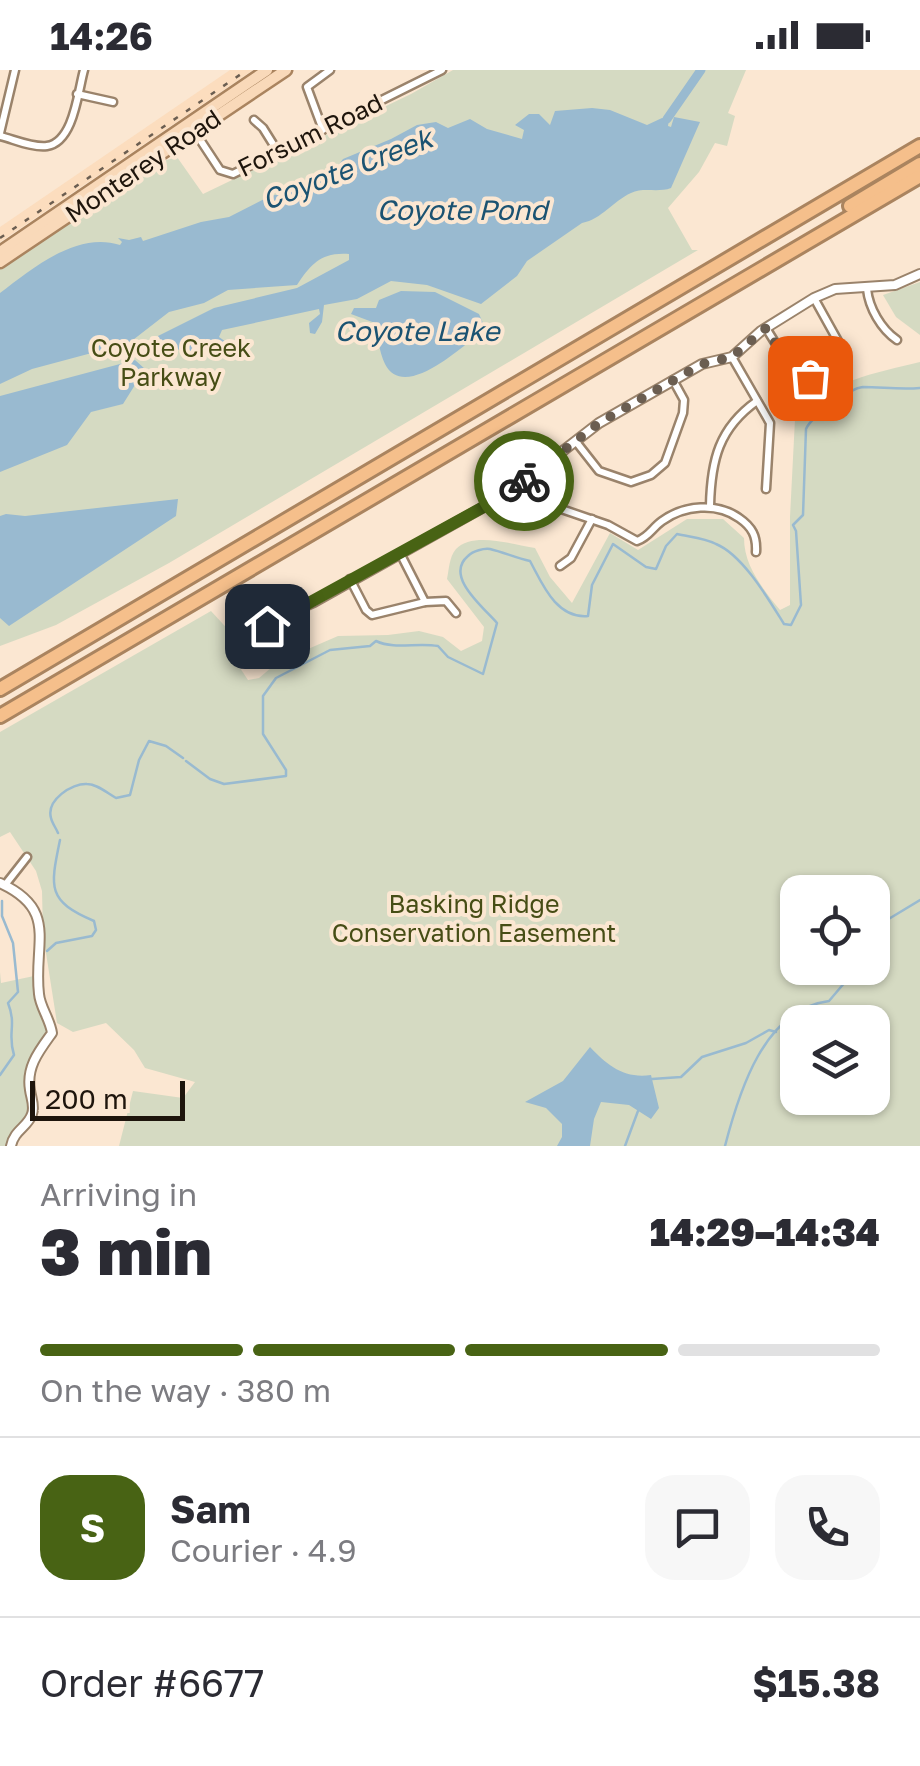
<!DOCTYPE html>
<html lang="en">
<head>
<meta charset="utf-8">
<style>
	body { margin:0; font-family:"Golos Text",sans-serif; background:#f7f7f7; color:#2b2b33; height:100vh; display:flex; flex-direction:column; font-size:38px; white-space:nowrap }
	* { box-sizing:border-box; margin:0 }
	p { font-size:32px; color:#7c7c81 }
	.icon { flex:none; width:55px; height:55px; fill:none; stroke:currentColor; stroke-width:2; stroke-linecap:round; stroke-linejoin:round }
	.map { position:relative; height:1076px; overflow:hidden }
	.side { display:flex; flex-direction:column; background:#fff; flex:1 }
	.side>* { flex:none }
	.tools { position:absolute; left:780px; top:805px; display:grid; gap:20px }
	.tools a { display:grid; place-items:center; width:110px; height:110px; border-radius:20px; background:#fff; box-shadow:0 2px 8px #0004; font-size:50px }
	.scale { position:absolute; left:30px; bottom:25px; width:155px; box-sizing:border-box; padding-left:10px; border:5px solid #1e150c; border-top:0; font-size:28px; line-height:35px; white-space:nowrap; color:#1e150c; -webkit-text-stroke:8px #fbe7d2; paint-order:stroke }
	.pin { position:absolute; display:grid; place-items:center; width:85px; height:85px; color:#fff; margin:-42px; border-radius:20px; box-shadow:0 5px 15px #0006 }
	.courier { position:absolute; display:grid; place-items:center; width:100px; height:100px; margin:-50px; border:8px solid #486314; border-radius:50%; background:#fff; color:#222; box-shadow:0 2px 12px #0007 }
	.head em { font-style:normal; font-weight:800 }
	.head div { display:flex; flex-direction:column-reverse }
	.head { display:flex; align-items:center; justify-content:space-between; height:170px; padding:0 40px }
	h1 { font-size:65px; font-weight:800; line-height:75px }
	.bar { display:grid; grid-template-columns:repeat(4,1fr); gap:15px 10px; align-content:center; height:120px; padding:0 40px }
	.bar i { height:12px; border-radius:8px; background:#e1e1e2 }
	.bar .on { background:#486314 }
	.bar p { grid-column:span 4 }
	.line { display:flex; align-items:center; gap:25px; padding:0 40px; border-top:2px solid #e1e1e2 }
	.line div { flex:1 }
	.round { display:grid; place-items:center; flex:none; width:105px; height:105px; border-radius:30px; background:#f7f7f7 }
	.status { display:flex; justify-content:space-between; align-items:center; height:70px; padding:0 50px; background:#fff; direction:ltr }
	.status svg { height:28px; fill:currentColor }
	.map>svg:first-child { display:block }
	.built { fill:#fcddbe }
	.green { fill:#d5dac2; fill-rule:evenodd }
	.water { fill:#99bad0 }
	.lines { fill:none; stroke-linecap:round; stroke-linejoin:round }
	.stream { stroke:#99bad0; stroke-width:2.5 }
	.river { stroke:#99bad0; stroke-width:9 }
	.minor-casing { stroke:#9a836b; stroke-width:11 }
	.tertiary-casing { stroke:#9a836b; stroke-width:12 }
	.primary-casing { stroke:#aa845f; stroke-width:15 }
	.motorway-casing { stroke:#aa845f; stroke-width:18 }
	.minor { stroke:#fff; stroke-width:6 }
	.tertiary { stroke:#fff; stroke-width:8 }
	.primary { stroke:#f9d9b9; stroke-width:10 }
	.motorway { stroke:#f5bf8b; stroke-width:12 }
	.rail { stroke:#6b5e51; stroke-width:2.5; stroke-dasharray:5 10; stroke-linecap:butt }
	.done { stroke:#6b5e51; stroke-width:10; stroke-dasharray:0 18 }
	.route { stroke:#486314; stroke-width:12 }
	.labels { text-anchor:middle; stroke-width:8; stroke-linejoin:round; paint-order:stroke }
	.street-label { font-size:25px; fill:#1e150c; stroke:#fbe7d2 }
	.park-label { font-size:25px; fill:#464d15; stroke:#fbe7d2 }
	.water-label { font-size:28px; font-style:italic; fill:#1b5372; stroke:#fbe7d2 }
</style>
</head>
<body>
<div class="status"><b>14:26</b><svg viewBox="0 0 49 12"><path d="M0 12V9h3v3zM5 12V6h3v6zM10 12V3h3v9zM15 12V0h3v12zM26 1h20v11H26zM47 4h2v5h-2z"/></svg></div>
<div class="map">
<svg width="920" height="1076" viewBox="0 0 920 1076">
	<rect width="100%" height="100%" fill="#fbe7d2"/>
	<path class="built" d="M230,0H253L0,172V157Z"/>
	<g class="green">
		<path d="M453,0H746L728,43L735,46L727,76L715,73L699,102L668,138L692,180H698L169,493L56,555L0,576V192L63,150L75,149L142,105L147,106L142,97L177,87L203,124L411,24Z"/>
		<path d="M920,212V265L896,247L883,225Z"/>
		<path d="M920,292V1076H119L133,1021L183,1028L195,1012L145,998L134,980L106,953L73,962L57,953L43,864L42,821L36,801L10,762L0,767V662L211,541L245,578L240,598L248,610L259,608L278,592L338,566L388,565L419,561L443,567L461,581L482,571L484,557L447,509C449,500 449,487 456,479C473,461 514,475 535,478L550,507L572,533L610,463L638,480L687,449H723L744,468C744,496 763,519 780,540L790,535V447L795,349C825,311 876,303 920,292ZM798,822H872V898H798ZM798,952H872V1028H798Z"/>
		<path d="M0,902L1,913L34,906L38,934L49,961L26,1015L30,1040L11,1065L9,1076H0Z"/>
	</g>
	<g class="water">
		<path d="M592,38L610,40L647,55L662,48L669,49L668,56L671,57L674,47L700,52L671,118C658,123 643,117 631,123C613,131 602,149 582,153L527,191L517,206L481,234L427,215L391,211L357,229L324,235L322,252L315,264L310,263L309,253L320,244L319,239L222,260L219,267L229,274L225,287L162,277L158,272V266L214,238L297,218L349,190V184C321,182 311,194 297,215L228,220L204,233L169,242L129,273L32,299L0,314V223C33,198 77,161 120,175L122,172L118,168L129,170L141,167L143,171L201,152L229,147L270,126L309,118L330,106L343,89L391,69L417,55L436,52L448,58L470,49L487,59L522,69L524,60L515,55L529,44H539L550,55L555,41Z"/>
		<path d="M401,221L435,222L479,244L486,260L475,274L469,272C451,286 402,328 385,294C379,282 378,266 375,253L351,244L354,238H376L379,230Z"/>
		<path d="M135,290L145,299L123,334L91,342L67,375L0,402V326Z"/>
		<path d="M178,429L176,446L9,556L0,548V446L6,444L25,446Z"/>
		<path d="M590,977C607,995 624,1009 651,1005L659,1038L651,1049L629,1035L601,1032L594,1049L590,1076H557L562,1067V1054L546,1038L525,1032L563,1011Z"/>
	</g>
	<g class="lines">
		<g class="stream">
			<path d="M186,691L210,709L224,714L286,706V700L263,664V626L276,608L330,580L370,576L376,571C395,580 417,572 438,576L448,587L483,604L497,553C483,537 444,506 468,486C473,481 484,478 490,479C503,482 516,488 530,491C542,513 556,549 588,546L592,515L613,474L646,497L656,499L666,476L677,464C690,467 704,468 716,474C743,485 769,530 784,554L791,555L801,535L796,461L793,455L803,445L806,359C811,347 850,318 863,317C882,317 900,320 920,318"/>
			<path d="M58,763C56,758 52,753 51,748C46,730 72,713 87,714C97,714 107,723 116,728L130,725L139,690L149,671L166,676L183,688"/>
			<path d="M872,870L887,850L920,830"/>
			<path d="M47,881L56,873L92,866L96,860L94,851C47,831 50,818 60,770"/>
			<path d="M0,1005L14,985C7,963 17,956 8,933L18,922L13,873L2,846V831"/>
			<path d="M652,1009L681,1007L702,987L746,973L769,960L776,962"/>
			<path d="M625,1076L638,1041"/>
			<path d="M725,1076C739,1022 764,939 829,931L857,898"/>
		</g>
		<path class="river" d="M667,49L701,0"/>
		<defs>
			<g id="minor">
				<path d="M77,24L113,32"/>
				<path d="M254,50L263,58L278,82"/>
				<path d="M323,60L307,17L330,0"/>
				<path d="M195,62L220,100L233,104L442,0"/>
				<path d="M0,63L15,0"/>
				<path d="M0,66C13,69 33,78 47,76C74,72 78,21 84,0"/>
				<path d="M867,219C869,238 881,259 897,270"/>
				<path d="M766,258L795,305L802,309C816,307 837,294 844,282L814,228"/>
				<path d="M732,287L770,353L766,419"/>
				<path d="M577,373L599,401L631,412L651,405L665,393L683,343L684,330L673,310"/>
				<path d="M522,413L538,431L608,455L637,471C649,467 652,458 662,451C684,435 717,432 739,448C752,457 757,466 756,482"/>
				<path d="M710,436C711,390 719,358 757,331"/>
				<path d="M560,496L571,488L592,449"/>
				<path d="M350,509L366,540L372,545L425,532L400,483"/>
				<path d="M425,532L446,531L456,543"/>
				<path d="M5,815L27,787"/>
			</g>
			<g id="tertiary">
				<path d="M253,572L276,549L314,532L507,424L599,353L702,294L732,287L761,261L814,228L835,219L895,215L920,204"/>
				<path d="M0,813C59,840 33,873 39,924C40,937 50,949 52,963C39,981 26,997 30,1020C31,1028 35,1036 32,1044C28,1057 14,1060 11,1076"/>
			</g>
			<g id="primary">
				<path d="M0,182L267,0"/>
				<path d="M0,192L286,0"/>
			</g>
			<g id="motorway">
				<path d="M850,136L920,94"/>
				<path d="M0,619L920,76"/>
				<path d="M0,646L920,106"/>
			</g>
		</defs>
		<use href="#minor" class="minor-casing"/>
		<use href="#tertiary" class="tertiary-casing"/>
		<use href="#primary" class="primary-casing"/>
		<use href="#motorway" class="motorway-casing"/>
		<use href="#minor" class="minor"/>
		<use href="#tertiary" class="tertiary"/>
		<use href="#primary" class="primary"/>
		<use href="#motorway" class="motorway"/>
		<path class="rail" d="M0,168L247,0"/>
	</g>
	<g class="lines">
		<path class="done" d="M524,411L599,353L702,294L732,287L766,258L795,305L802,309L810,308"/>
		<path class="route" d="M267,556L507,424L524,411"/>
	</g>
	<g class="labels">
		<g class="street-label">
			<text transform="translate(310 65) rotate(-26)" y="9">Forsum Road</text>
			<text transform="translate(143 96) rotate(-34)" y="9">Monterey Road</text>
		</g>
		<g class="park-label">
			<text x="171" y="287">Coyote Creek<tspan x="171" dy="29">Parkway</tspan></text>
			<text x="474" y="843">Basking Ridge<tspan x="474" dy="29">Conservation Easement</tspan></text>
		</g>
		<g class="water-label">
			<text transform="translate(347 99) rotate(-21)" y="10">Coyote Creek</text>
			<text x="462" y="150">Coyote Pond</text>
			<text x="417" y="271">Coyote Lake</text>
		</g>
	</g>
</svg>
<div class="tools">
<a><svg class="icon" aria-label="locate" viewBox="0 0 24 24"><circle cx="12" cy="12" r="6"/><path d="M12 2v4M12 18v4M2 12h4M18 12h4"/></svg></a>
<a><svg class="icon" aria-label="layers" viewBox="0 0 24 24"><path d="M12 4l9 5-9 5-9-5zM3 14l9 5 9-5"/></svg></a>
</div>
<div class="scale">200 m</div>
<div class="pin" style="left:810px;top:308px;background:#ea580c"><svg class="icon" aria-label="bag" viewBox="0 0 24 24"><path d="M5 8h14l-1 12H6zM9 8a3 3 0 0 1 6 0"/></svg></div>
<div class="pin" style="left:267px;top:556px;background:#1f2937"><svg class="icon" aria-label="home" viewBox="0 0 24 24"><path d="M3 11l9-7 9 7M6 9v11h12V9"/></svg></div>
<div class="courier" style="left:524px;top:411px"><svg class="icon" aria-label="bike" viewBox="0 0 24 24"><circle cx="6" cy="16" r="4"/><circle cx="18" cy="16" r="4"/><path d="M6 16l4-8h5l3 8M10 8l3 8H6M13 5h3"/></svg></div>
</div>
<section class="side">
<div class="head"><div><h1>3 min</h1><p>Arriving in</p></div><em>14:29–14:34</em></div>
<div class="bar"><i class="on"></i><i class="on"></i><i class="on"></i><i></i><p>On the way · 380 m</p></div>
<div class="line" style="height:180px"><b class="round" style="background:#486314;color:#fff">S</b><div><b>Sam</b><p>Courier · 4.9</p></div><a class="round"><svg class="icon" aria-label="chat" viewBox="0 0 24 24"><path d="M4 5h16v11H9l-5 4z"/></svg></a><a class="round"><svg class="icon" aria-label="phone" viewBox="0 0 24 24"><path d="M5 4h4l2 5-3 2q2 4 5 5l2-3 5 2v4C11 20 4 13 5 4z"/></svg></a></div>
<div class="line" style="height:130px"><div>Order #6677</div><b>$15.38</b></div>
</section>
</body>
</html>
